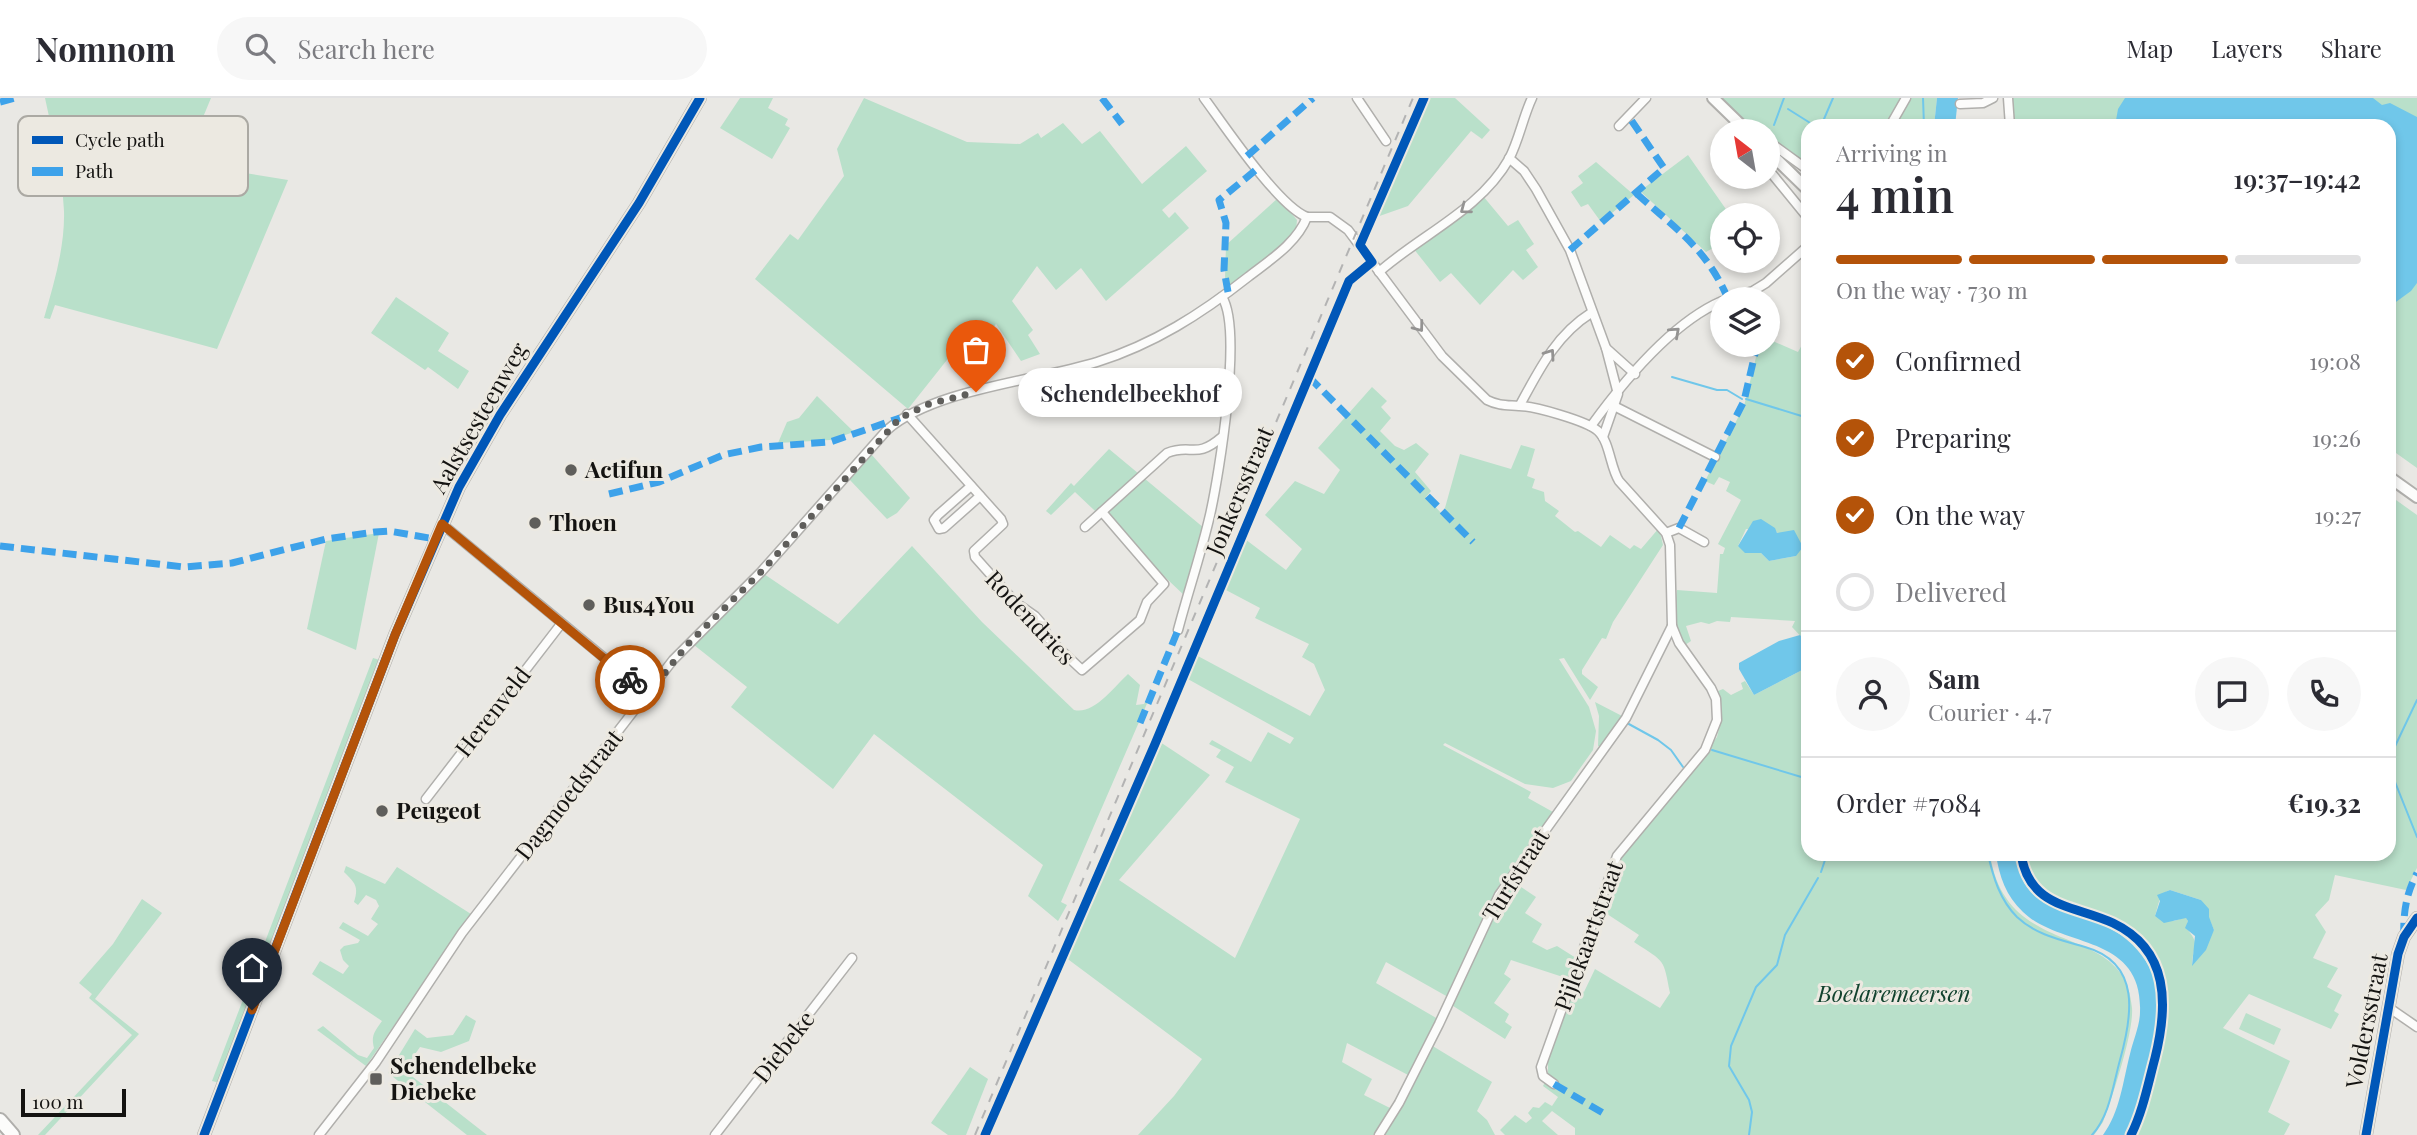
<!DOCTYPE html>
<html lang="en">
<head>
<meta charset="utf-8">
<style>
	body { margin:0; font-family:"Playfair Display",serif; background:#f7f7f7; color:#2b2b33; height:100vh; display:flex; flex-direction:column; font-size:26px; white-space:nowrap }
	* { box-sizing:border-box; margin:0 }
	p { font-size:23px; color:#7c7c81 }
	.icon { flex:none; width:38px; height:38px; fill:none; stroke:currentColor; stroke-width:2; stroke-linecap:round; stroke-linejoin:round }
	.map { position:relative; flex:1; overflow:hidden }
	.panel { position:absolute; left:1801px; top:21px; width:595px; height:742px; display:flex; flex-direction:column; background:#fff; border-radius:21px; box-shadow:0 4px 10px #0003 }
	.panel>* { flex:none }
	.needle { width:46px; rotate:329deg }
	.tools { position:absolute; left:1710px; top:21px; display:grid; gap:14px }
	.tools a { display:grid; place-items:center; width:70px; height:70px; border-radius:50%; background:#fff; box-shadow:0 4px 10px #0003; font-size:35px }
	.scale { position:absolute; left:21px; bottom:18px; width:105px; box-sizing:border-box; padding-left:7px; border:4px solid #141311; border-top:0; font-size:19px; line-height:24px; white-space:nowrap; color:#141311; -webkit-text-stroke:5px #ece9e1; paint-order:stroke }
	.pin { position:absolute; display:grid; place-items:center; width:60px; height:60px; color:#fff; margin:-72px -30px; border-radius:50% 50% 50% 0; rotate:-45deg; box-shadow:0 0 7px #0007 }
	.pin .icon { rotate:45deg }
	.courier { position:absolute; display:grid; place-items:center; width:70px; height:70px; margin:-35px; border:5px solid #b45309; border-radius:50%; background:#fff; color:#222; box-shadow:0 2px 9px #0007 }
	.bubble { position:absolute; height:49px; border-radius:24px; background:#fff; box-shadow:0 4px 10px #0003; font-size:23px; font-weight:600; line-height:49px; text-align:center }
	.summary em { font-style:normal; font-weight:600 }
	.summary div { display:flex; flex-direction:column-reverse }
	.summary { display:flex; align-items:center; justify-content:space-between; height:119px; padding:0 35px }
	h1 { font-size:46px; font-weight:600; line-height:52px }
	.bar { display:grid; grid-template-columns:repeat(4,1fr); gap:10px 7px; align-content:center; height:84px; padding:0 35px }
	.bar i { height:9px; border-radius:5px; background:#e1e1e2 }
	.bar .active { background:#b45309 }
	.bar p { grid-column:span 4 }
	.line { display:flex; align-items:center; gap:18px; padding:0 35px; border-top:2px solid #e1e1e2 }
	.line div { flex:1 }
	.round { display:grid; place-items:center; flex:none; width:74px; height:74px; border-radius:37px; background:#f7f7f7 }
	ol { padding:0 35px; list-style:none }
	li { display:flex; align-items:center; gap:21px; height:77px }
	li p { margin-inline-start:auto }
	li .icon { padding:7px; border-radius:50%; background:#b45309; color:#fff; stroke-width:4 }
	li:last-child { color:#7c7c81 }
	li i { width:38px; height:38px; border:4px solid #e1e1e2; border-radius:50% }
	header { display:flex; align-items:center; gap:42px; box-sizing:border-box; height:98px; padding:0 35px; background:#fff; border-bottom:2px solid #e1e1e2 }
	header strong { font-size:33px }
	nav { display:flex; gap:38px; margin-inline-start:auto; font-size:24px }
	.search { width:490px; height:63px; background:#f7f7f7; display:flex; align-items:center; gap:18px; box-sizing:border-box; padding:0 24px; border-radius:38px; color:#7c7c81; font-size:26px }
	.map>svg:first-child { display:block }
	.green { fill:#b9e0ca; fill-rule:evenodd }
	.water { fill:#70c7ea }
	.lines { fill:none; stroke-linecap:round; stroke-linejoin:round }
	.stream { stroke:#70c7ea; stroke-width:2 }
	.street-casing { stroke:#b0afac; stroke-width:11 }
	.secondary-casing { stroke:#b0afac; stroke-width:14 }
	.primary-casing { stroke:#b0afac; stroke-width:16 }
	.street { stroke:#fcfcfb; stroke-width:8 }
	.secondary { stroke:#fcfcfb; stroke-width:10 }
	.primary { stroke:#fcfcfb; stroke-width:12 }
	.rail { stroke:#b3b3b3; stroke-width:2; stroke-dasharray:9 9; stroke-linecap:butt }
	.quiet { stroke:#3da2ea; stroke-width:7; stroke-dasharray:14 7; stroke-linecap:butt }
	.cycleway-casing { stroke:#ece9e1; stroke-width:13 }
	.cycleway { stroke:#0057b8; stroke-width:9 }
	.oneway { stroke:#949392 }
	.done { stroke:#5f5e5b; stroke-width:7; stroke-dasharray:0 12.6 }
	.route { stroke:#b45309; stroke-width:9 }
	.poi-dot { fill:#5f5e5b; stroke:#ece9e1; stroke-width:2.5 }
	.labels { text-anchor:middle; stroke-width:6; stroke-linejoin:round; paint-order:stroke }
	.street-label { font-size:23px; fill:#141311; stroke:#ece9e1 }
	.poi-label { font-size:23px; font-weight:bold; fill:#141311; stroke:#ece9e1; text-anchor:start }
	.park-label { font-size:23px; font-style:italic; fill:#11422e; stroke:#ece9e1 }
	.key { fill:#ece9e1; stroke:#aba9a3; stroke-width:2 }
	.key-label { font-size:19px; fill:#141311 }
</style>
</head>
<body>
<header>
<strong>Nomnom</strong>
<div class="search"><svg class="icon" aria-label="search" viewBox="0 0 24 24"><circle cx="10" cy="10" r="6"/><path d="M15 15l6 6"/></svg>Search here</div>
<nav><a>Map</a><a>Layers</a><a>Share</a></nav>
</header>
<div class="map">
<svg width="2417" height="1037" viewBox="0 0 2417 1037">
	<rect width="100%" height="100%" fill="#e9e8e4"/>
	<g class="green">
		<path d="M45,0H211L184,65L288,82L217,251L55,207L50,221L44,220C54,185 65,149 64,113C62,75 53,37 45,0Z"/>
		<path d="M740,0H773L768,10L788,21L785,27L790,30L772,61L720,30Z"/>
		<path d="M864,0L967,44L1020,46L1038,35L1041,40L1063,25L1082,46L1100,33L1142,86L1186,48L1207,73L1162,112L1169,120L1175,114L1189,130L1106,203L1081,170L1056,192L1037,168L1012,203L1033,232L1028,237L1040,256L1021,263L996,226L977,253L962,243L908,311L755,181L790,136L798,142L844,78L837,51Z"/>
		<path d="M1423,0H1455L1490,32L1482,41L1471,33L1408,108L1371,121Z"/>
		<path d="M1722,0H1904L1888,28H1808V68L1785,50L1768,40V33C1748,33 1735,13 1722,0Z"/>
		<path d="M1908,0H1937L1934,28H1894Z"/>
		<path d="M2011,0H2417V370L2389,350V28H2013Z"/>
		<path d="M1688,57L1730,117H1722V145L1706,154L1640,93Z"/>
		<path d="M1596,64L1634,97L1601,124L1588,106L1581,109L1571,94L1583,85L1578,78Z"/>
		<path d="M1483,98L1508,128L1518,122L1534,146L1526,152L1538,169L1523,182L1513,172L1480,207L1451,175L1440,184L1413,150Z"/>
		<path d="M1278,100L1297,122L1296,132L1268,159L1228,191L1225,181L1226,147Z"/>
		<path d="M396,199L449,235L438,253L469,273L458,291L428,269L425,272L371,235Z"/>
		<path d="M1808,236V546L1792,529L1795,523L1731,519L1730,524L1717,523L1709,526L1701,524L1686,528L1691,543L1685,547C1672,531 1675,511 1677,492L1717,495L1720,456H1723L1725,450L1718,446L1741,402L1726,393L1730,384L1719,379L1714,387L1705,383L1744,308L1759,247H1768V241L1798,254ZM1746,431L1775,432L1796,458L1769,463L1761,455L1738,448Z"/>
		<path d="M1372,289L1387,303L1381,309L1391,320L1380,333L1395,348L1404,352L1416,345L1429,356L1415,374L1431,393L1426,399L1443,417L1460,356L1511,371L1521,347L1535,351L1527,378L1535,381L1532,390L1544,394L1545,403L1559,413L1555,418L1575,434L1578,433L1601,449L1610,437L1630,451L1634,447L1641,451L1659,430L1663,447L1613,524L1606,541L1602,540L1582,572V576L1598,589L1590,602L1564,560L1559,561L1589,609L1596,633L1593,652L1571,683L1553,690L1525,686L1445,645L1443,647L1531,694L1528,700L1553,714L1496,798L1448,899L1386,864L1376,885L1438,921L1410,978L1347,945L1342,964L1372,981L1364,997L1392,1011L1376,1037H1138L1174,998L1202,961L1065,859L1160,644L1210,677L1119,782L1235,860L1300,721L1225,684L1234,669L1216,659L1221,652L1209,646L1212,642L1251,664L1268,634L1290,646L1294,640L1186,580L1196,557L1310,618L1325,592L1314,566L1302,559L1309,546L1255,520L1260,510L1224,491L1245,441L1286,472L1302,451L1265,417L1295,383L1324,396L1340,372L1318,350Z"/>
		<path d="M817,298L854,334L830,342L778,345L787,324L799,320Z"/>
		<path d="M1109,351L1204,430L1185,498L1075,394L1051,417L1046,413L1071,385L1074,388Z"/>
		<path d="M871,356L910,400L897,415L887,421L849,381Z"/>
		<path d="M2389,397L2417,417V770L2406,792L2335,777L2329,802L2315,817L2326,834L2313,860L2338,870L2327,889L2342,897L2334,913L2339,916L2331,931L2249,896L2223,930L2290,963L2268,1014L2290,1026L2284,1037H2134C2143,1018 2148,996 2154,976C2166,929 2180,871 2136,835C2097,803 2035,820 2024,756H2389ZM2170,792L2201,802L2214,832L2192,867C2193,845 2201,847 2186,830L2188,823L2186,819L2174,823L2155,818C2159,807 2158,796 2170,792Z"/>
		<path d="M379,435L356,552L307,531L326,443Z"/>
		<path d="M912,448L982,524L1074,612C1094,617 1114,589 1128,576L1140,587L1136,607L1144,606L1152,594L1061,804L1067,807L1058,823L1028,798L1043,767L874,636L833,691L731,609L747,589L694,547L764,476L838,526Z"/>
		<path d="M373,560L380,562L370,588L220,985L212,983Z"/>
		<path d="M1808,569V756H1990C2006,866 2126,820 2132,910C2134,934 2112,1000 2103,1024L2094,1037H1575V1030L1552,1013L1542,1023L1558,1037H1505L1500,1032L1515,1017L1526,1025L1532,1020L1528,1015L1533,1009L1539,1010L1545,1004L1552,1008L1558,999L1543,988L1548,978V963L1574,888L1584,894L1595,871L1660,910L1670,895C1663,860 1666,865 1634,844L1639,837L1601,812L1620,760L1717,639L1721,623L1718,593L1723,591L1731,597L1743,591L1741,585L1745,583L1754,597Z"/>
		<path d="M1595,604L1624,619L1600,649L1598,648L1599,618Z"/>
		<path d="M346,768L385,786L397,769L471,816L366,968L317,932L323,928L358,957L367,960L374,950C371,938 374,934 382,923L312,876L320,863L343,876L349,868L343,862L340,852L344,848L358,845L360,842L339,830L343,824L368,838L378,826L371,821L379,808L376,802L366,797L358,807L354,804C359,788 355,785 344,774Z"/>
		<path d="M1512,783L1536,799L1525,815L1542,826L1532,844L1547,852L1557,848L1576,860L1569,881L1511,862L1504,876L1511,881L1494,905L1509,916L1505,924L1512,929L1505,941L1450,906L1499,802Z"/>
		<path d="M142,801L162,815L95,901L139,936L45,1037H38L132,937L89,900L92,896L79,885L113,846Z"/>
		<path d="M2246,915L2281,931L2274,947L2239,931Z"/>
		<path d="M466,917L476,923L469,943L441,954L420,949L404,972L487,1037H467L388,975L415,931L427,940L453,937Z"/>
		<path d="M1431,947L1492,984L1477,1013L1487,1022L1495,1037H1381Z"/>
		<path d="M970,969L988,981L966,1037H948L931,1025Z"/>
	</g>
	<g class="water">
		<path d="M1937,0H1958L1955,28H1934Z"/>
		<path d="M2125,0H2373L2382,7L2390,5L2417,19V185L2411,193L2389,209V28H2115L2118,11Z"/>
		<path d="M1761,421L1775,430L1777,435L1794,432L1803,449L1796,458L1769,463L1761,455H1745L1738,448L1753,423Z"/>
		<path d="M1800,537L1808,546V569L1754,597L1739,571V565L1779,543Z"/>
		<path d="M1996,756H2016C2021,806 2056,810 2095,824C2137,838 2165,878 2159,923C2158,934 2154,945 2151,955C2144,982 2139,1012 2126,1037H2103C2120,1014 2123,983 2130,956C2133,943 2140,927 2140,914C2143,835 2061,851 2023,814C2006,798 1999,778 1996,756Z"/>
		<path d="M2170,792L2201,802L2209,811V819L2214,832L2206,852L2192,868L2195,838L2185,830L2188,823L2186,820L2164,825L2155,818L2160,803L2157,797Z"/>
	</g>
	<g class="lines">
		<g class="stream">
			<path d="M1923,0L1924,28"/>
			<path d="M1788,11L1815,28"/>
			<path d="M1774,27L1784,0"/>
			<path d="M1821,28L1833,0"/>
			<path d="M1672,279L1717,292H1727L1742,301"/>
			<path d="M1746,301L1808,320"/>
			<path d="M1627,625L1658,642L1671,652L1683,669"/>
			<path d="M1712,652L1808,681"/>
			<path d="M2389,661L2417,602"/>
			<path d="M2389,669L2417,739"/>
			<path d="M1988,756C1993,779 2000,802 2017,819C2036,837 2061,842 2085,849C2142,865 2132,919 2120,962C2113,987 2110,1017 2092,1037"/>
			<path d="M1821,774L1827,756"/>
			<path d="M1749,1037L1752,1014L1749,1002L1729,968L1731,948L1756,889L1777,867L1785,837L1818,780"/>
		</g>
		<defs>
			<g id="street">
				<path d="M1204,0C1224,27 1278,108 1307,119"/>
				<path d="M1357,0L1386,43"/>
				<path d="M2008,0L2010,28"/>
				<path d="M1960,6L1983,5L1993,0"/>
				<path d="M1619,28L1646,0"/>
				<path d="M1890,28L1906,0"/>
				<path d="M1768,43L1808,72"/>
				<path d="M1509,60L1524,73L1536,91L1570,152L1606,250L1635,276"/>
				<path d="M1768,71L1808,120"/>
				<path d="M1379,174C1422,136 1480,112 1509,61C1519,42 1523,19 1532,0"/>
				<path d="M1727,201L1753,193L1766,185L1808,148"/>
				<path d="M1520,307C1539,272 1556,237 1591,215"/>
				<path d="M1614,308L1715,359"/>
				<path d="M907,316L1001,421L1003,426L974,453L975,459L1015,504L1035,518L1042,526L1049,541L1082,572L1140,522L1147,504L1164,486L1102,414"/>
				<path d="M1591,328C1623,284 1671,225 1722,203"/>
				<path d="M1603,339L1618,296L1606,250"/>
				<path d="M971,388L938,417L934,422L939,431L944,430L980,398"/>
				<path d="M442,426L648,596"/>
				<path d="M1085,429L1167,355C1192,345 1195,362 1222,339"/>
				<path d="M1666,435L1679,430L1704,444"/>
				<path d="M1178,532C1188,494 1201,456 1210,417C1219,377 1243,231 1222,199"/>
				<path d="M1155,646L1349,183L1372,164"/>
				<path d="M426,701L561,526"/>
				<path d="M2388,909L2417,929"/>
				<path d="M319,1037L376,964L462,835L673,562L761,474L887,332C934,291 1035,283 1097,264C1154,246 1201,216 1248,179C1270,162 1297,145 1307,119H1330L1348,132L1442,258L1487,302C1499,308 1507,307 1519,308C1534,308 1587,323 1598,333C1610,344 1610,369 1619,383L1666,435L1670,447L1672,528L1679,545L1711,590L1716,601L1717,622L1705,652L1617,758L1541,969L1543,978L1554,986"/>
				<path d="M715,1037L852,860"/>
				<path d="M1379,1037L1399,1005L1439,926L1499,797L1626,620L1672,528"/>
			</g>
			<g id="secondary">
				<path d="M1713,0L1747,33"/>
				<path d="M1768,53L1808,92"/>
				<path d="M2389,379L2417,399"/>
				<path d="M204,1037L395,537L459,389L500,317L639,105L700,0"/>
				<path d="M2366,1037L2398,856L2404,839L2417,820"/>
			</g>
			<path id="primary" d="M0,1022L13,1037"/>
		</defs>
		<use href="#street" class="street-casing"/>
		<use href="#secondary" class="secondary-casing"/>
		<use href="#primary" class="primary-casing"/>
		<use href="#street" class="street"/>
		<use href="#secondary" class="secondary"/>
		<use href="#primary" class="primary"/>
		<path class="rail" d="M975,1037L1413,0"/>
		<g class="quiet">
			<path d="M1102,0L1122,26"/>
			<path d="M0,4L15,0"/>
			<path d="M1247,58L1313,0"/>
			<path d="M1637,96C1676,131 1707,151 1728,201"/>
			<path d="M1570,152L1664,70L1629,19"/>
			<path d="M1753,193L1756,201"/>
			<path d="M1228,194L1224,172L1226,125L1219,102L1257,71"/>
			<path d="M1309,279L1473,444"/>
			<path d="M609,396L659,384L723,357L761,349L830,344L900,320"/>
			<path d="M1679,430L1744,303L1757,247"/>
			<path d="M0,448L184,469L232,465L326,441L375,434L389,433L435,441"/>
			<path d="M1140,625L1178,532"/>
			<path d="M2404,839C2403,815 2406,796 2417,775"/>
			<path d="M1554,986L1603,1015"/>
		</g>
		<defs>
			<g id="cycleway">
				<path d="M2021,756C2029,810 2074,807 2113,825C2170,852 2168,908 2155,960C2148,986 2143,1013 2131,1037"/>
				<path d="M204,1037L395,537L459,389L500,317L639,105L700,0"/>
				<path d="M985,1037L1155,646L1349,183L1372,164L1360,147L1424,0"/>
				<path d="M2366,1037L2398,856L2404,839L2417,820"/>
			</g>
		</defs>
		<use href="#cycleway" class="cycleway-casing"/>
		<use href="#cycleway" class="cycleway"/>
	</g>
	<defs><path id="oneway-chevron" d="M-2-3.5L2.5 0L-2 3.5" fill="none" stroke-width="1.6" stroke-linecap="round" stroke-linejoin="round" transform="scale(1.75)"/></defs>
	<g class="oneway">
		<use href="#oneway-chevron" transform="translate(1465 111) rotate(143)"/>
		<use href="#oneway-chevron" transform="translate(1419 229) rotate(53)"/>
		<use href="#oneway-chevron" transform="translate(1675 234) rotate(-42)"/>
		<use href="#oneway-chevron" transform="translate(1550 256) rotate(-55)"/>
	</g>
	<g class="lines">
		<path class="done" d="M630,582L648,596L688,546L761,474L900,320L929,306L976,294"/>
		<path class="route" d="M252,912L395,537L442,426L630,582"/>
	</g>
	<g class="poi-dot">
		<circle cx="571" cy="372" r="7"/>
		<circle cx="535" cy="425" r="7"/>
		<circle cx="589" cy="507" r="7"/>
		<circle cx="382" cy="713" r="7"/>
		<rect x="369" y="974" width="14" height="14" rx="3.5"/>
	</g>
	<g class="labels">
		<g class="street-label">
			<text transform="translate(479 320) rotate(-60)" y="8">Aalstsesteenweg</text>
			<text transform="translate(1240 393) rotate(-67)" y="8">Jonkersstraat</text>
			<text transform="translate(1030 520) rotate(47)" y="8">Rodendries</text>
			<text transform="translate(493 614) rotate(-52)" y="8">Herenveld</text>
			<text transform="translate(569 697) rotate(-52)" y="8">Dagmoedstraat</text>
			<text transform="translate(1516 777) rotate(-58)" y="8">Turfstraat</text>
			<text transform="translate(1589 838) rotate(-70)" y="8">Pijlekaartstraat</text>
			<text transform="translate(2367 923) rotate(-79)" y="8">Voldersstraat</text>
			<text transform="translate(784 949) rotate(-52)" y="8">Diebeke</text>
		</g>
		<g class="poi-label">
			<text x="585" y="380">Actifun</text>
			<text x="549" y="433">Thoen</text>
			<text x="603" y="515">Bus4You</text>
			<text x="396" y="721">Peugeot</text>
			<text x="390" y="976">Schendelbeke<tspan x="390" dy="26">Diebeke</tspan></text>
		</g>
		<g class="park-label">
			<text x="1894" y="904">Boelaremeersen</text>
		</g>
	</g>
	<rect x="18" y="18" width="230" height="80" rx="10" class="key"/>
	<rect x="32" y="38" width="31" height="8" fill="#0057b8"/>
	<rect x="32" y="69" width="31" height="9" fill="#3da2ea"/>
	<g class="key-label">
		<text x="75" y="49">Cycle path</text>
		<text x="75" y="80">Path</text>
	</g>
</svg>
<div class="tools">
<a><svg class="needle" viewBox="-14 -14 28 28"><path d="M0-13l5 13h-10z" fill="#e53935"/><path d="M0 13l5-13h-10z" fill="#7c7c81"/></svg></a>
<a><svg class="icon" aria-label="locate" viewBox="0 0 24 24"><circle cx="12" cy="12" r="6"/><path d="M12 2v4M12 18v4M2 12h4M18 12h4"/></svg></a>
<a><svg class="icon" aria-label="layers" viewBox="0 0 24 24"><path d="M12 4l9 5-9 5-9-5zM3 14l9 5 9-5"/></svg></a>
</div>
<div class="scale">100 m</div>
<div class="pin" style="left:976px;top:294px;background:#ea580c"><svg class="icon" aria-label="bag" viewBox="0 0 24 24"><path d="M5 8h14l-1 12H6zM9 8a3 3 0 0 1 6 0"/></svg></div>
<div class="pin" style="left:252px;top:912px;background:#1f2937"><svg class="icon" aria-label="home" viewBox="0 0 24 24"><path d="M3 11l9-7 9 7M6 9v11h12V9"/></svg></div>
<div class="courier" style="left:630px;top:582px"><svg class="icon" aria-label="bike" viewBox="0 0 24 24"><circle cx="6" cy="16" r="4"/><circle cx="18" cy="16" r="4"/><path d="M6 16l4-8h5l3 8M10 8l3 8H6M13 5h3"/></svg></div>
<div class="bubble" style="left:1018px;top:270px;width:224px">Schendelbeekhof</div>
<section class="panel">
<div class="summary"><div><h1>4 min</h1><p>Arriving in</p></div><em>19:37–19:42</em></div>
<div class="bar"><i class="active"></i><i class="active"></i><i class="active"></i><i></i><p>On the way · 730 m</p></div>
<ol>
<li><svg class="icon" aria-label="check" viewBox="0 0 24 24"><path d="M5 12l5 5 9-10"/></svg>Confirmed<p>19:08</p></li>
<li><svg class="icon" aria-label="check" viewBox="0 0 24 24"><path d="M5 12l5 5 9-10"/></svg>Preparing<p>19:26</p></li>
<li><svg class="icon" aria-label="check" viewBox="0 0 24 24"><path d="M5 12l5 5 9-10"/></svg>On the way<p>19:27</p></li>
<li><i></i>Delivered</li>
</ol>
<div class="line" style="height:126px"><a class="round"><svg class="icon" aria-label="person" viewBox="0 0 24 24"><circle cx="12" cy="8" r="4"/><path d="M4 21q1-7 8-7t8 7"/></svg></a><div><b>Sam</b><p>Courier · 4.7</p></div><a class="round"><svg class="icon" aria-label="chat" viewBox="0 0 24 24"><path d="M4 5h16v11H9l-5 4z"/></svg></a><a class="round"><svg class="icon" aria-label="phone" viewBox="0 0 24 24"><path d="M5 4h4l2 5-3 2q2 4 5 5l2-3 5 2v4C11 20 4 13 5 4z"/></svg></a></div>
<div class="line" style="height:91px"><div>Order #7084</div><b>€19.32</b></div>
</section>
</div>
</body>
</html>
